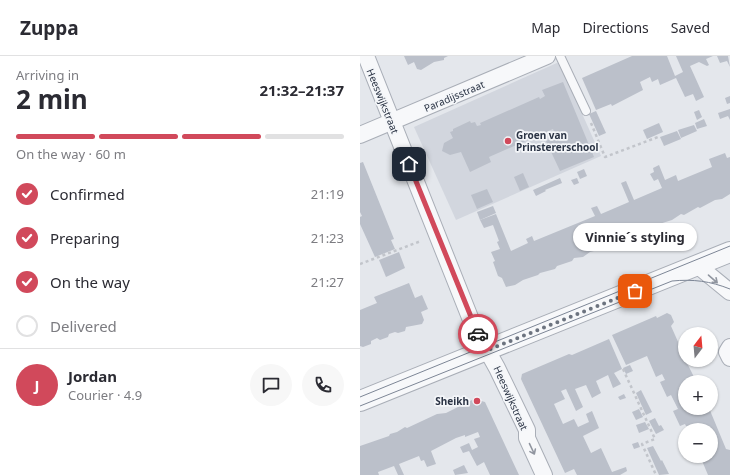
<!DOCTYPE html>
<html lang="en">
<head>
<meta charset="utf-8">
<style>
	body { margin:0; font-family:"Noto Sans",sans-serif; background:#f7f7f7; color:#2b2b33; height:100vh; display:flex; flex-direction:column; font-size:15px; white-space:nowrap }
	* { box-sizing:border-box; margin:0 }
	p { font-size:13px; color:#7c7c81 }
	.icon { flex:none; width:22px; height:22px; fill:none; stroke:currentColor; stroke-width:2; stroke-linecap:round; stroke-linejoin:round }
	.map { position:relative; flex:1; overflow:hidden }
	.details { display:flex; flex-direction:column; background:#fff; width:360px }
	.details>* { flex:none }
	.needle { width:26px; rotate:16deg }
	.controls { position:absolute; left:318px; top:271px; display:grid; gap:8px }
	.controls a { display:grid; place-items:center; width:40px; height:40px; border-radius:50%; background:#fff; box-shadow:0 1px 3px #0004; font-size:20px }
	.pin { position:absolute; display:grid; place-items:center; width:34px; height:34px; color:#fff; margin:-17px; border-radius:8px; box-shadow:0 2px 6px #0006 }
	.courier { position:absolute; display:grid; place-items:center; width:40px; height:40px; margin:-20px; border:3px solid #d1495b; border-radius:50%; background:#fff; color:#222; box-shadow:0 1px 5px #0007 }
	.bubble { position:absolute; height:28px; border-radius:14px; background:#fff; box-shadow:0 1px 3px #0004; font-size:13px; font-weight:700; line-height:28px; text-align:center }
	.overview em { font-style:normal; font-weight:700 }
	.overview div { display:flex; flex-direction:column-reverse }
	.overview { display:flex; align-items:center; justify-content:space-between; height:68px; padding:0 16px }
	h1 { font-size:26px; font-weight:700; line-height:30px }
	.bar { display:grid; grid-template-columns:repeat(4,1fr); gap:6px 4px; align-content:center; height:48px; padding:0 16px }
	.bar i { height:5px; border-radius:3px; background:#e1e1e2 }
	.bar .selected { background:#d1495b }
	.bar p { grid-column:span 4 }
	.line { display:flex; align-items:center; gap:10px; padding:0 16px; border-top:1px solid #e1e1e2 }
	.line div { flex:1 }
	.round { display:grid; place-items:center; flex:none; width:42px; height:42px; border-radius:21px; background:#f7f7f7 }
	ol { padding:0 16px; list-style:none }
	li { display:flex; align-items:center; gap:12px; height:44px }
	li p { margin-inline-start:auto }
	li .icon { padding:4px; border-radius:50%; background:#d1495b; color:#fff; stroke-width:4 }
	li:last-child { color:#7c7c81 }
	li i { width:22px; height:22px; border:2px solid #e1e1e2; border-radius:50% }
	header { display:flex; align-items:center; gap:24px; box-sizing:border-box; height:56px; padding:0 20px; background:#fff; border-bottom:1px solid #e1e1e2 }
	header strong { font-size:19px }
	nav { display:flex; gap:22px; margin-inline-start:auto; font-size:14px }
	main { display:flex; flex:1; min-height:0 }
	.map>svg:first-child { display:block }
	.built { fill:#d2d6de }
	.building { fill:#bbc0ca }
	.lines { fill:none; stroke-linecap:round; stroke-linejoin:round }
	.service-casing { stroke:#a9aeb7; stroke-width:10 }
	.minor-casing { stroke:#a9aeb7; stroke-width:18 }
	.tertiary-casing { stroke:#a9aeb7; stroke-width:22 }
	.path { stroke:#c2c5cb; stroke-width:2.5; stroke-dasharray:3 3; stroke-linecap:butt }
	.service { stroke:#f7f8fa; stroke-width:8 }
	.minor { stroke:#f7f8fa; stroke-width:16 }
	.tertiary { stroke:#f7f8fa; stroke-width:20 }
	.tram { stroke:#7d8696; stroke-width:1 }
	.oneway { stroke:#9196a0 }
	.done { stroke:#6c737f; stroke-width:4; stroke-dasharray:0 7.2 }
	.route { stroke:#d1495b; stroke-width:5 }
	.poi-dot { fill:#d1495b; stroke:#f4f6f9; stroke-width:1.5 }
	.labels { text-anchor:middle; stroke-width:3.5; stroke-linejoin:round; paint-order:stroke }
	.street-label { font-size:10px; fill:#2b3445; stroke:#f4f6f9 }
	.poi-label { font-size:10px; font-weight:bold; fill:#2b3445; stroke:#f4f6f9; text-anchor:start }
</style>
</head>
<body>
<header>
<strong>Zuppa</strong>
<nav><a>Map</a><a>Directions</a><a>Saved</a></nav>
</header>
<main>
<section class="details">
<div class="overview"><div><h1>2 min</h1><p>Arriving in</p></div><em>21:32–21:37</em></div>
<div class="bar"><i class="selected"></i><i class="selected"></i><i class="selected"></i><i></i><p>On the way · 60 m</p></div>
<ol>
<li><svg class="icon" aria-label="check" viewBox="0 0 24 24"><path d="M5 12l5 5 9-10"/></svg>Confirmed<p>21:19</p></li>
<li><svg class="icon" aria-label="check" viewBox="0 0 24 24"><path d="M5 12l5 5 9-10"/></svg>Preparing<p>21:23</p></li>
<li><svg class="icon" aria-label="check" viewBox="0 0 24 24"><path d="M5 12l5 5 9-10"/></svg>On the way<p>21:27</p></li>
<li><i></i>Delivered</li>
</ol>
<div class="line" style="height:72px"><b class="round" style="background:#d1495b;color:#fff">J</b><div><b>Jordan</b><p>Courier · 4.9</p></div><a class="round"><svg class="icon" aria-label="chat" viewBox="0 0 24 24"><path d="M4 5h16v11H9l-5 4z"/></svg></a><a class="round"><svg class="icon" aria-label="phone" viewBox="0 0 24 24"><path d="M5 4h4l2 5-3 2q2 4 5 5l2-3 5 2v4C11 20 4 13 5 4z"/></svg></a></div>
</section>
<div class="map">
<svg width="370" height="419" viewBox="0 0 370 419">
	<rect width="100%" height="100%" fill="#e4e7ec"/>
	<path class="built" d="M199,6L241,100L96,164L54,71Z"/>
	<g class="building">
		<path d="M44,0H88L84,2V4L74,6L61,14L57,13L54,6L48,9Z"/>
		<path d="M272,0H307L315,20L323,16L316,0H353L346,3L349,9L347,10L339,6L330,10L344,41L336,45L333,38L325,41L316,22L300,29L298,23L292,26L290,21L280,26L283,34L252,50L251,48L236,54L222,22Z"/>
		<path d="M357,0H368L370,11L367,5L360,7Z"/>
		<path d="M203,26L234,101L200,115L186,85L196,81L193,73L129,101L131,106L110,116L101,96L90,99L82,95L84,87L93,82L90,76L93,75V73L110,65L111,67L115,66L117,70L121,69L120,67L179,41L180,43L185,40L182,34Z"/>
		<path d="M370,40V47L367,48L365,42Z"/>
		<path d="M370,53V64L368,60L360,63L358,57Z"/>
		<path d="M339,54L342,61L337,64L334,56Z"/>
		<path d="M236,55L246,77L239,80L229,58Z"/>
		<path d="M344,63L347,70L337,73L335,67Z"/>
		<path d="M299,67L303,76L287,83L283,74Z"/>
		<path d="M334,69L337,75L321,82L318,74Z"/>
		<path d="M317,75L321,83L304,90L300,81Z"/>
		<path d="M365,97L367,102L370,101V138L362,143L355,144L340,152L338,151L324,159L321,158L312,164L296,169L290,173L288,172L279,178L263,182L262,185L255,186L246,189V192L230,196L223,201L214,202L212,205L197,210L195,213L180,217L178,219L163,224L155,229L146,231L142,222L138,220L133,206L135,205L131,196L140,193L137,186L139,185L133,169L124,172L120,164L136,158L151,195L168,187L166,183L172,180L174,185L235,160L231,152L237,150L241,158L269,146L261,127L266,125L274,144L302,132L298,123L294,125L290,118L294,116L293,112L299,109L305,124L316,119L318,125L352,111L349,103Z"/>
		<path d="M3,106L34,183L31,184L35,193L15,201L0,168V161L2,160L0,156V107Z"/>
		<path d="M224,113L227,120L220,123L217,116Z"/>
		<path d="M163,117L169,131L160,135L154,121Z"/>
		<path d="M200,122L202,127L185,134L186,135L176,140L173,134Z"/>
		<path d="M217,122L219,127L214,129L211,124Z"/>
		<path d="M127,133L133,146L117,153L111,139Z"/>
		<path d="M133,150L136,157L120,164L117,156Z"/>
		<path d="M39,196L45,212L26,221L19,204Z"/>
		<path d="M49,227L55,242L62,239L68,253L61,256L64,264L62,268L46,271L45,275L38,277L35,276L29,278L28,281L20,284L17,282L11,285V288L3,291L0,290V254L17,247L14,241Z"/>
		<path d="M307,257L311,259L314,266L311,270L323,297H325V304H328L327,307L336,325L325,326V352H349L366,393L370,394V419H348L340,400H351V374H328L325,368L320,370L313,355L318,353L311,339L307,341L300,326L305,324L302,318L296,321L287,300L266,309L252,279L296,260L297,262Z"/>
		<path d="M249,283L262,313L254,317L261,328L253,332L248,319L236,325L241,337L232,342L226,329L215,333L223,351L216,355L206,333L201,335L205,343L194,348L203,368L214,363L218,371L229,366L226,358L232,355L239,372L223,380L231,397L241,392L252,416L266,411L267,415L260,419H217L214,413L205,417L161,323L162,318L209,298L212,299Z"/>
		<path d="M270,309L273,315L266,318L263,312Z"/>
		<path d="M281,334L292,356L286,359L276,337Z"/>
		<path d="M264,338L266,342L260,344L258,341Z"/>
		<path d="M114,343L125,346L159,419H130L124,406L117,410L109,395L103,397L100,391L109,387L112,394L118,391L114,383L120,381L118,376L105,381V379L96,382L71,395L76,408L67,411L64,404L61,405L59,400L39,408L44,419H38L34,410L18,416L19,419H0V390L29,380L30,378L37,376L45,371L47,372L77,358L86,357Z"/>
		<path d="M279,353L283,361L276,364L272,356Z"/>
		<path d="M295,362L299,370L301,369L304,374L296,378L289,365Z"/>
		<path d="M285,366L289,373L279,377L276,369Z"/>
		<path d="M325,376V386L321,377Z"/>
		<path d="M278,386L280,391L274,393L272,388Z"/>
		<path d="M293,390L301,405L302,404L309,418L299,419L287,392Z"/>
		<path d="M104,409L108,417L95,419L93,414Z"/>
	</g>
	<g class="lines">
		<defs>
			<path id="service" d="M200,0L226,55"/>
			<g id="minor">
				<path d="M6,0L113,269L137,312L167,374V382L184,419"/>
				<path d="M0,79L187,0"/>
				<path d="M337,209L370,236"/>
				<path d="M370,291L367,296L370,302"/>
			</g>
			<path id="tertiary" d="M0,345L370,196"/>
		</defs>
		<use href="#service" class="service-casing"/>
		<use href="#minor" class="minor-casing"/>
		<use href="#tertiary" class="tertiary-casing"/>
		<g class="path">
			<path d="M231,67L245,101L298,81"/>
			<path d="M0,208L61,185"/>
			<path d="M263,313L295,383L282,388L296,419"/>
		</g>
		<use href="#service" class="service"/>
		<use href="#minor" class="minor"/>
		<use href="#tertiary" class="tertiary"/>
		<g class="tram">
			<path d="M0,341L370,190"/>
			<path d="M0,350L312,225C333,223 350,225 370,233"/>
		</g>
	</g>
	<defs><path id="oneway-shaft" d="M-6 0H5M1.5-3L5.5 0L1.5 3" fill="none" stroke-width="1.6" stroke-linecap="round" stroke-linejoin="round"/></defs>
	<g class="oneway">
		<use href="#oneway-shaft" transform="translate(353 223) rotate(41)"/>
		<use href="#oneway-shaft" transform="translate(172 393) rotate(65)"/>
	</g>
	<g class="lines">
		<path class="done" d="M118,278L128,294L275,235"/>
		<path class="route" d="M49,108L118,278"/>
	</g>
	<g class="poi-dot">
		<circle cx="148" cy="85" r="4"/>
		<circle cx="117" cy="345" r="4"/>
	</g>
	<g class="labels">
		<g class="street-label">
			<text transform="translate(94 40) rotate(-23)" y="4">Paradijsstraat</text>
			<text transform="translate(23 45) rotate(68)" y="4">Heeswijkstraat</text>
			<text transform="translate(151 342) rotate(66)" y="4">Heeswijkstraat</text>
		</g>
		<g class="poi-label">
			<text x="156" y="83">Groen van<tspan x="156" dy="12">Prinstererschool</tspan></text>
			<text x="109" y="349" text-anchor="end">Sheikh</text>
		</g>
	</g>
</svg>
<div class="controls">
<a><svg class="needle" viewBox="-14 -14 28 28"><path d="M0-13l5 13h-10z" fill="#e53935"/><path d="M0 13l5-13h-10z" fill="#7c7c81"/></svg></a>
<a>+</a>
<a>−</a>
</div>
<div class="pin" style="left:275px;top:235px;background:#ea580c"><svg class="icon" aria-label="bag" viewBox="0 0 24 24"><path d="M5 8h14l-1 12H6zM9 8a3 3 0 0 1 6 0"/></svg></div>
<div class="pin" style="left:49px;top:108px;background:#1f2937"><svg class="icon" aria-label="home" viewBox="0 0 24 24"><path d="M3 11l9-7 9 7M6 9v11h12V9"/></svg></div>
<div class="courier" style="left:118px;top:278px"><svg class="icon" aria-label="car" viewBox="0 0 24 24"><path d="M5 17H2v-5l4-1 3-4h7l3 4 3 1v5h-3M9 17h6M6 11h13"/><circle cx="7" cy="17" r="2"/><circle cx="17" cy="17" r="2"/></svg></div>
<div class="bubble" style="left:213px;top:167px;width:124px">Vinnie´s styling</div>
</div>
</main>
</body>
</html>
